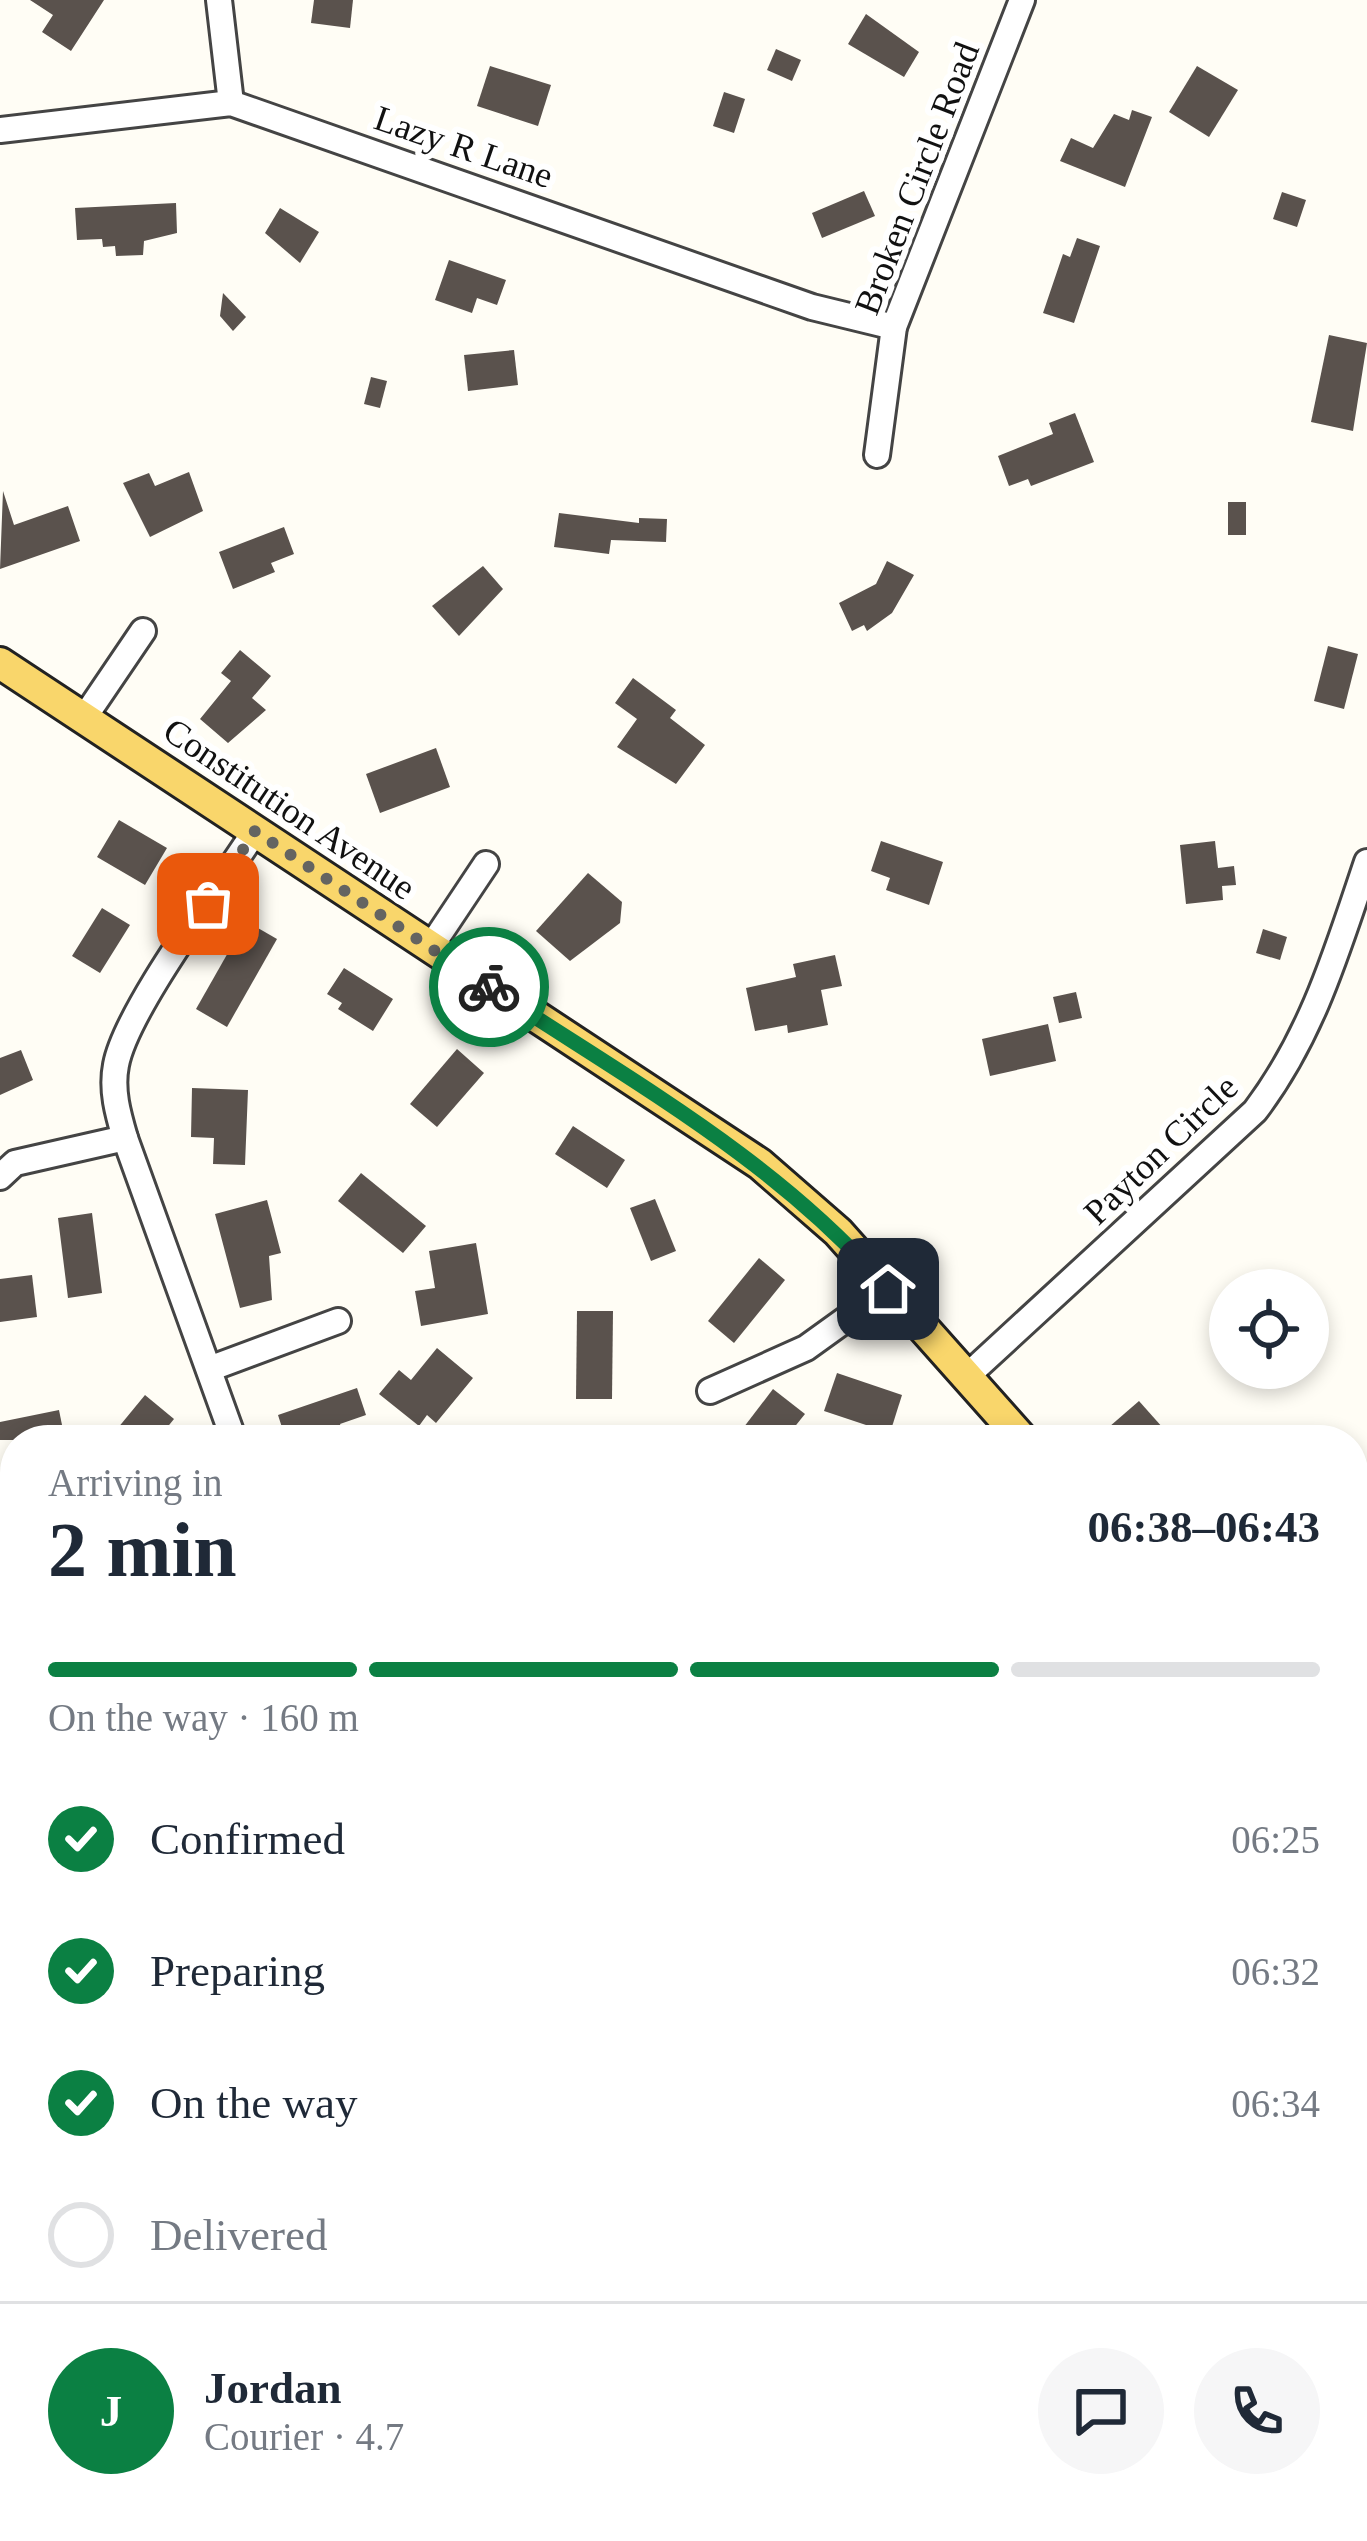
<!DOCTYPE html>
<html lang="en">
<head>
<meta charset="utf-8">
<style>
	body { margin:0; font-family:Georgia,serif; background:#f6f6f7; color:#1f2937; height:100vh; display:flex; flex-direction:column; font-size:45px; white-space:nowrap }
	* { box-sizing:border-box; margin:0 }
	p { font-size:39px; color:#747a83 }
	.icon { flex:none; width:66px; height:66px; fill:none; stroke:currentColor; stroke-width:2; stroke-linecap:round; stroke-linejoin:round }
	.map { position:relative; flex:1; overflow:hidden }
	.details { position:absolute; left:0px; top:1425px; width:1368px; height:1116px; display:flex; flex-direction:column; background:#fff; border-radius:48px 48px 0 0; box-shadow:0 6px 18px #0003 }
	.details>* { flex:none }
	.controls { position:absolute; left:1209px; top:1269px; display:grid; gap:24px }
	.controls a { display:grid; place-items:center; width:120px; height:120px; border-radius:50%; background:#fff; box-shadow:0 6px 18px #0003; font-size:60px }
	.pin { position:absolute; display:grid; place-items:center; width:102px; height:102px; color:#fff; margin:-51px; border-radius:24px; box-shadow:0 6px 18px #0006 }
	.courier { position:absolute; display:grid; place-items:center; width:120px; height:120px; margin:-60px; border:9px solid #0b8043; border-radius:50%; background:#fff; color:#222; box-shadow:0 3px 15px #0007 }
	.summary em { font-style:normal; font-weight:700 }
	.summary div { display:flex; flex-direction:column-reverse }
	.summary { display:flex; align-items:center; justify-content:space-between; height:204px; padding:0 48px }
	h1 { font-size:78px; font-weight:700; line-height:90px }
	.bar { display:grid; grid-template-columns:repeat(4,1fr); gap:18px 12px; align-content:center; height:144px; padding:0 48px }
	.bar i { height:15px; border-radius:9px; background:#e0e1e3 }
	.bar .current { background:#0b8043 }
	.bar p { grid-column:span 4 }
	.line { display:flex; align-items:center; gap:30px; padding:0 48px; border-top:3px solid #e0e1e3 }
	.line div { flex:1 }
	.round { display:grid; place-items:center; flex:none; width:126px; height:126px; border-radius:63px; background:#f6f6f7 }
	ol { padding:0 48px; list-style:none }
	li { display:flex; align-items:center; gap:36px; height:132px }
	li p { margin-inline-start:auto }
	li .icon { padding:12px; border-radius:50%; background:#0b8043; color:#fff; stroke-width:4 }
	li:last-child { color:#747a83 }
	li i { width:66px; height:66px; border:6px solid #e0e1e3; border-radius:50% }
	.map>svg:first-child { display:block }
	.building { fill:#5a524d }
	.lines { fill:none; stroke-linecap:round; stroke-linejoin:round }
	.minor-casing { stroke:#444; stroke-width:30 }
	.major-casing { stroke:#222; stroke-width:36 }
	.minor { stroke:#fff; stroke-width:24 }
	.major { stroke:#f9d66b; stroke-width:30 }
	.done { stroke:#646461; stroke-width:12; stroke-dasharray:0 21.6 }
	.route { stroke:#0b8043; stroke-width:15 }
	.labels { text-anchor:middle; stroke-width:12; stroke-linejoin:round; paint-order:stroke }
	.street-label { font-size:36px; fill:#111; stroke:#fff }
</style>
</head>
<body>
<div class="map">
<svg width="1367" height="2541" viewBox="0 0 1367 2541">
	<rect width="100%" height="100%" fill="#fffdf5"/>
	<g class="building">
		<path d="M30,0H104L71,51L42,32L53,15Z"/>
		<path d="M314,0H353L350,28L311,23Z"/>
		<path d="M866,14L919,52L904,77L848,44Z"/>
		<path d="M776,49L801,60L792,81L767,70Z"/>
		<path d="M490,66L551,85L538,126L477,106Z"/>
		<path d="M1197,66L1238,90L1209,137L1169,112Z"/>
		<path d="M724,92L745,99L734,133L713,126Z"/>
		<path d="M1132,110L1152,117L1125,187L1060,161L1071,138L1093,148L1114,114L1129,120Z"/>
		<path d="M864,191L875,216L822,238L812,213Z"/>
		<path d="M1282,192L1306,200L1297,227L1273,219Z"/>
		<path d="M176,203L177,233L144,241L143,255L116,256L115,246L103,247L102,239L77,240L75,208Z"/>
		<path d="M280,208L319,232L300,263L265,233Z"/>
		<path d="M1077,238L1100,246L1074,323L1043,313L1063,254L1070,257Z"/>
		<path d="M449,260L506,280L497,305L477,298L472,313L435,300Z"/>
		<path d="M223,293L246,317L233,331L220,316Z"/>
		<path d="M1329,335L1367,343L1353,431L1311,422Z"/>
		<path d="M514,350L518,385L468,391L464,355Z"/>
		<path d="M371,377L387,381L380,408L364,404Z"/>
		<path d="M1075,413L1094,462L1031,486L1028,479L1009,486L998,456L1053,434L1049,423Z"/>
		<path d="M189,472L203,511L150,537L123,483L149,473L155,486Z"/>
		<path d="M3,491L14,525L68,506L80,541L0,569Z"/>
		<rect x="1228" y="502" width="18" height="33"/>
		<path d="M559,513L639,523V518L667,519L666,542L611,540L609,554L554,547Z"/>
		<path d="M284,527L294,554L271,563L275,572L233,589L219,552Z"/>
		<path d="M887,561L914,575L892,613L867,631L864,625L852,631L839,603L876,584Z"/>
		<path d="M483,566L503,589L459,636L432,606Z"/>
		<path d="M1328,646L1358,654L1344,709L1314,701Z"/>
		<path d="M240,650L271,676L252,698L266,710L228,743L200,719L231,681L221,673Z"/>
		<path d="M633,678L676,710L670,718L705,745L676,784L617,747L637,719L615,703Z"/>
		<path d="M436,748L450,787L380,813L366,774Z"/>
		<path d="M119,820L167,848L145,885L97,857Z"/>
		<path d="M881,841L943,862L929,905L886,890L890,878L871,871Z"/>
		<path d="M1215,841L1218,868L1234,866L1236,885L1222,886L1223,900L1186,904L1180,845Z"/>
		<path d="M588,873L622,902L620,923L570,961L536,931Z"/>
		<path d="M102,908L130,925L100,973L72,956Z"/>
		<path d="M246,921L277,939L227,1027L196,1009Z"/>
		<path d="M1263,929L1287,937L1280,960L1256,953Z"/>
		<path d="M835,955L842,986L821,990L828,1025L788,1033L787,1025L755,1031L746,988L796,977L793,964Z"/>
		<path d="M344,968L393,999L373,1031L338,1009L342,1003L327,994Z"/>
		<path d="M1076,992L1082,1018L1059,1023L1053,997Z"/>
		<path d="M1048,1024L1056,1061L990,1076L982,1039Z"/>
		<path d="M457,1049L484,1073L437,1127L410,1104Z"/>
		<path d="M21,1050L33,1080L0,1095V1058Z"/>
		<path d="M192,1088L248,1090L245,1165L213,1164L214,1138L191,1137Z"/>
		<path d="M573,1126L625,1160L607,1188L555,1154Z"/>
		<path d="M361,1173L426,1226L403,1253L338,1201Z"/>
		<path d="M655,1199L676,1251L651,1261L630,1208Z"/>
		<path d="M267,1200L281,1253L269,1256L272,1300L240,1308L215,1214Z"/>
		<path d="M92,1213L102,1293L68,1298L58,1218Z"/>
		<path d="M476,1243L488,1314L421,1326L415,1291L435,1288L429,1251Z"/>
		<path d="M759,1258L785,1280L734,1343L708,1321Z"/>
		<path d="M32,1275L37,1317L0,1322V1279Z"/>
		<path d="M577,1311H613L612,1399H576Z"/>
		<path d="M437,1348L473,1378L436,1423L427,1415L419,1426L379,1394L399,1370L411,1380Z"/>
		<path d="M837,1373L902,1395L890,1433L824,1411Z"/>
		<path d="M357,1388L366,1415L340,1424L346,1440H286L278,1415Z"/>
		<path d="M773,1389L805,1414L784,1440H734Z"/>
		<path d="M145,1395L174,1419L157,1440H108Z"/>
		<path d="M1139,1401L1163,1428L1149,1440H1120L1109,1427Z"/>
		<path d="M59,1410L65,1440H0V1422Z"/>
	</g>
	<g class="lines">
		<defs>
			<g id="minor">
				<path d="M219,0L231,103"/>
				<path d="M0,130L231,103L812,307L894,327"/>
				<path d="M877,455L894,327L1022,0"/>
				<path d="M84,718L143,631"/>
				<path d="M430,948L486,864"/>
				<path d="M0,1177L15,1163L125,1138"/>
				<path d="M209,1369L338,1321"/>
				<path d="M966,1377L1255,1111C1312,1036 1337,951 1367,862"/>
				<path d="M710,1391L806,1348L888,1289"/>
				<path d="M234,1440L125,1138C118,1114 111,1090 116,1065C126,1010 221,885 255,831"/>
				<path d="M0,2262L15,2264"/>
				<path d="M1353,2429L1367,2424"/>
				<path d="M1335,2526L1340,2541"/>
				<path d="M600,2541L603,2526"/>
			</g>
			<g id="major">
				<path d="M0,663L760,1164L838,1232L1023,1440"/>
				<path d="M1353,1811L1367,1826"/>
			</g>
		</defs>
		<use href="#minor" class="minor-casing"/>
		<use href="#major" class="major-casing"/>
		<use href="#minor" class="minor"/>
		<use href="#major" class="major"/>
	</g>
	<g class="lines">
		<path class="done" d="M208,904L255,831L489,987"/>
		<path class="route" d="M489,987C629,1080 777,1160 888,1289"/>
	</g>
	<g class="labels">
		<g class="street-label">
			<text transform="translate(464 146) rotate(19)" y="13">Lazy R Lane</text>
			<text transform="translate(916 178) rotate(-69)" y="13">Broken Circle Road</text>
			<text transform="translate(290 808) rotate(34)" y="13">Constitution Avenue</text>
			<text transform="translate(1160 1149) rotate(-44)" y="13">Payton Circle</text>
		</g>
	</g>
</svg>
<div class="controls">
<a><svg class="icon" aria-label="locate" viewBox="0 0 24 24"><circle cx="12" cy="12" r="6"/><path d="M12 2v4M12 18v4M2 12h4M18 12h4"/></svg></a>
</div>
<div class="pin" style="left:208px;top:904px;background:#ea580c"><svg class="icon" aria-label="bag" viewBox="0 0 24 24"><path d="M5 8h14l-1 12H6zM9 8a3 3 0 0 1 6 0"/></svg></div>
<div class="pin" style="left:888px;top:1289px;background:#1f2937"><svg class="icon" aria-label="home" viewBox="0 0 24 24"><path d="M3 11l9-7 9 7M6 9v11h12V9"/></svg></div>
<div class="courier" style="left:489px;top:987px"><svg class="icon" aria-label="bike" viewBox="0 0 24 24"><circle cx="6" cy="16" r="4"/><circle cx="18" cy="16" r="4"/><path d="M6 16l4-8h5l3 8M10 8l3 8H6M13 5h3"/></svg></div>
<section class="details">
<div class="summary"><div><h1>2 min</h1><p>Arriving in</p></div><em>06:38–06:43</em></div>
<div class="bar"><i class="current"></i><i class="current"></i><i class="current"></i><i></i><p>On the way · 160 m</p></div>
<ol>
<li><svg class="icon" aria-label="check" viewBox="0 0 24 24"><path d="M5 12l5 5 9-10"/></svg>Confirmed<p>06:25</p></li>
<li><svg class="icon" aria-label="check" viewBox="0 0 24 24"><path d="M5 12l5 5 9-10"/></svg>Preparing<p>06:32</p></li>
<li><svg class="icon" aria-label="check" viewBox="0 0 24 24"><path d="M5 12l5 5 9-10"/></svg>On the way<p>06:34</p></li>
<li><i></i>Delivered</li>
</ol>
<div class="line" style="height:216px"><b class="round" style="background:#0b8043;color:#fff">J</b><div><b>Jordan</b><p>Courier · 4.7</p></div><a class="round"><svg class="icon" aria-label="chat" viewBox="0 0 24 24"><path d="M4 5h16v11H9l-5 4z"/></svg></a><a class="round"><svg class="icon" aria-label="phone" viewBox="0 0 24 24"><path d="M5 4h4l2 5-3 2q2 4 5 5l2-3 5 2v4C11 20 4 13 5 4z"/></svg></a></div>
</section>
</div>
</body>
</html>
